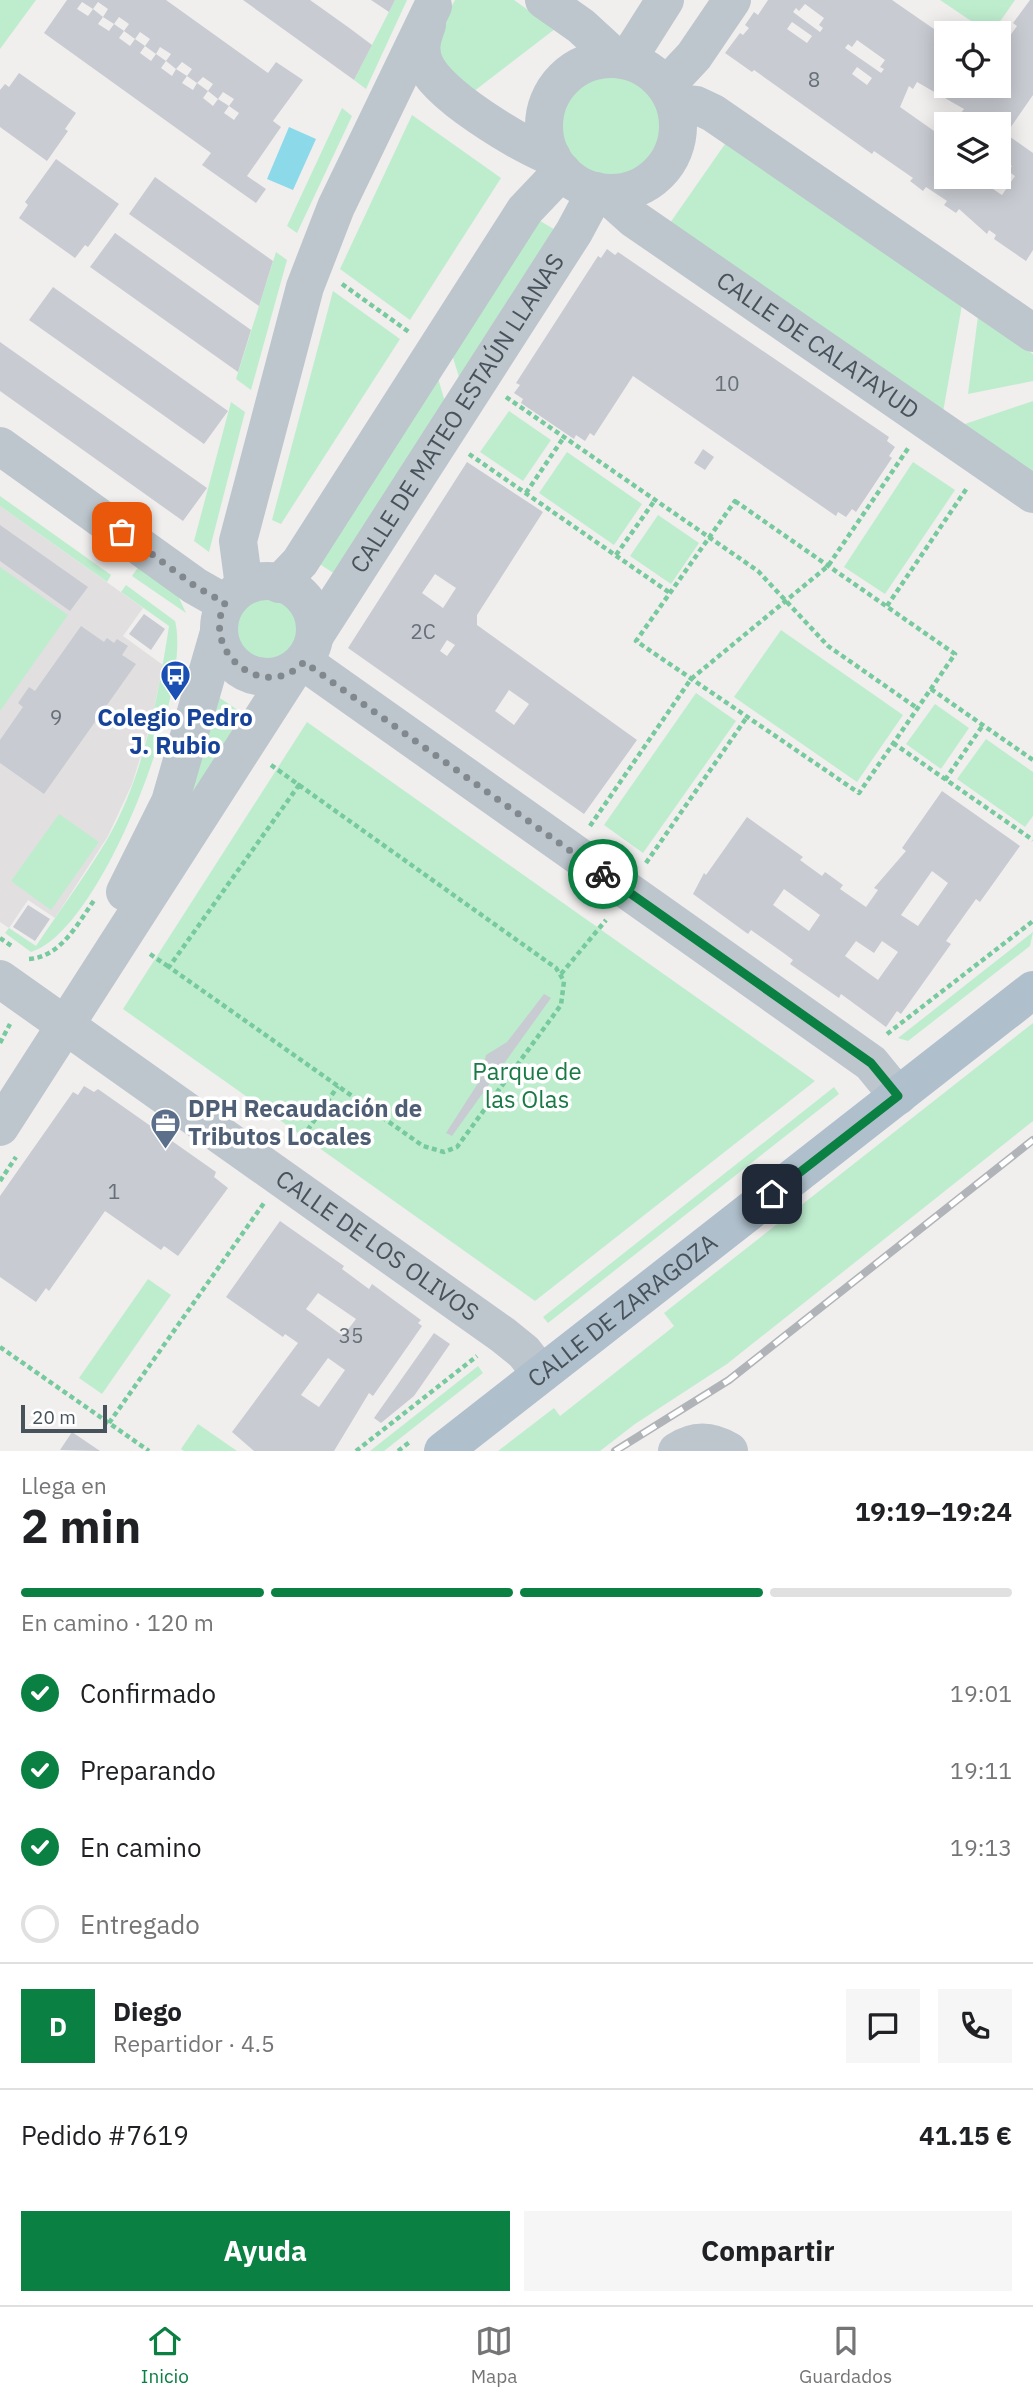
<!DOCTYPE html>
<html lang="es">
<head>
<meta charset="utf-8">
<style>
	body { margin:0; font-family:"IBM Plex Sans",sans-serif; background:#f6f6f6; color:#202124; height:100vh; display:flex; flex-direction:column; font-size:26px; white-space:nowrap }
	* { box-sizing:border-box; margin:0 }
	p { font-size:23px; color:#757577 }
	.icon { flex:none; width:38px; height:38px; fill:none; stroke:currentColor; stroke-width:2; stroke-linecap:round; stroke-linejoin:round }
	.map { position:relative; height:1451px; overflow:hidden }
	.panel { display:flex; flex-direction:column; background:#fff; flex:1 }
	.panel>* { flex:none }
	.fabs { position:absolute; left:934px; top:21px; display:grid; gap:14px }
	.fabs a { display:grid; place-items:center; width:77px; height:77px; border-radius:0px; background:#fff; box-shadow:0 4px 18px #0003; font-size:35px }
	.scale { position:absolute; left:21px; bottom:18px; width:86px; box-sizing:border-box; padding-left:7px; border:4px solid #47525b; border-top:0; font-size:19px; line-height:24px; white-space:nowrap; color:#47525b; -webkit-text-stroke:5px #fff; paint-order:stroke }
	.pin { position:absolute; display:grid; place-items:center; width:60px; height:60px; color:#fff; margin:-30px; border-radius:14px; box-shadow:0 4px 10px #0006 }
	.courier { position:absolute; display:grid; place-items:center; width:70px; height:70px; margin:-35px; border:5px solid #0b8043; border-radius:50%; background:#fff; color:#222; box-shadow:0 2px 9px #0007 }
	.headline em { font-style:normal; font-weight:700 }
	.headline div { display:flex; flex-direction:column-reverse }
	.headline { display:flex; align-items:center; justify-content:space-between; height:119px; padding:0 21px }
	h1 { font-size:46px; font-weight:700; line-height:52px }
	.bar { display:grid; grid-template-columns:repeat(4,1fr); gap:10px 7px; align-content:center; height:84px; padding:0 21px }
	.bar i { height:9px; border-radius:5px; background:#e0e0e0 }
	.bar .on { background:#0b8043 }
	.bar p { grid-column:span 4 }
	.line { display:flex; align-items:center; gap:18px; padding:0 21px; border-top:2px solid #e0e0e0 }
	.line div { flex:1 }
	.round { display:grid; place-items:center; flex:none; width:74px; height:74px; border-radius:0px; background:#f6f6f6 }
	ol { padding:0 21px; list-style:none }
	li { display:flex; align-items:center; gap:21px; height:77px }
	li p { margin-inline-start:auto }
	li .icon { padding:7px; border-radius:50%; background:#0b8043; color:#fff; stroke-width:4 }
	li:last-child { color:#757577 }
	li i { width:38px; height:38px; border:4px solid #e0e0e0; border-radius:50% }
	.cta { display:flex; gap:14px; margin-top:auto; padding:14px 21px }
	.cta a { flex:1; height:80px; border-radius:0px; background:#0b8043; color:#fff; font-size:28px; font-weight:700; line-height:80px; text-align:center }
	.cta a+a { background:#f6f6f6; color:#202124 }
	.menu { display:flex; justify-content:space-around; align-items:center; height:98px; border-top:2px solid #e0e0e0; background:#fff; font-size:19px; color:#757577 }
	.menu a { display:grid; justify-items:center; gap:4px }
	.menu .on { color:#0b8043 }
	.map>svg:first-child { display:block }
	.education { fill:#e2dfe0 }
	.green { fill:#beedce }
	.water { fill:#8cdae9 }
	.building { fill:#c8cbd1; fill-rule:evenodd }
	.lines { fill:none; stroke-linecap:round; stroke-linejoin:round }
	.path { stroke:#77ca9d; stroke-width:4.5; stroke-dasharray:5 3.5; stroke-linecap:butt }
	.minor { stroke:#bdc6cd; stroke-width:38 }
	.major { stroke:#afbfcc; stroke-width:38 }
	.rail-casing { stroke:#b0b4b8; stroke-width:8 }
	.rail { stroke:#fff; stroke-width:5; stroke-dasharray:16; stroke-linecap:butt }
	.done { stroke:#82898e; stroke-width:7; stroke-dasharray:0 12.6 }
	.route { stroke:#0b8043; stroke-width:9 }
	.labels { text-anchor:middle; stroke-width:7; stroke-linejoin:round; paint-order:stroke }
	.number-label { font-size:21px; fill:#677078 }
	.street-label { font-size:24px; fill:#47525b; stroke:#fff }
	.transit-label { font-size:24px; font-weight:bold; fill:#164399; stroke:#fff }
	.park-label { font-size:24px; fill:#1a7a46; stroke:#fff }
	.service-label { font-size:24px; font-weight:bold; fill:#4e5e75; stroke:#fff; text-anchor:start }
</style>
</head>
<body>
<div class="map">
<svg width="1033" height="1451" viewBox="0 0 1033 1451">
	<rect width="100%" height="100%" fill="#f1eeee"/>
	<path class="education" d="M0,506L143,608L123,636L163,665L151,723L132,784L108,836L55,918L28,900L9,928L0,922Z"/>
	<g class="green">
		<path d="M0,0H36L0,49Z"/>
		<path d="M395,0H407L366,89L354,80Z"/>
		<path d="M455,0H514L555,29L473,92L437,65L434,38Z"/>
		<path d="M940,0H1015L992,33H989Z"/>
		<circle cx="611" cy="126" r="49"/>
		<path d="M342,108L352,116L297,233L287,226Z"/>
		<path d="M412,115L501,178L410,320L340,269Z"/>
		<path d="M725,144L962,305L943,412L670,223Z"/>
		<path d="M532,216L562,234L459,377L449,345Z"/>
		<path d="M276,252L287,260L251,390L236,379Z"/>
		<path d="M333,291L400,339L281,524L272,520Z"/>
		<path d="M978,316L1033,354V381L968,394Z"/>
		<path d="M435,368L448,412L341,578L312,559Z"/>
		<path d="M1033,401V474L962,425Z"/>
		<path d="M231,402L245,412L209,552L194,541Z"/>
		<path d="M509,411L551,440L523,481L480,452Z"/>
		<path d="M567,452L642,504L614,545L539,493Z"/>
		<path d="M913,462L955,490L885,594L844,567Z"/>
		<path d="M0,496L111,575L107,582L0,506Z"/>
		<path d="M658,515L699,543L671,584L630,556Z"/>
		<path d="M145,558L175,589L186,613L132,576Z"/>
		<path d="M0,567L68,615L0,711Z"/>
		<path d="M126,585L175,621C193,689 102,931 31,952L5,933L9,928L36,946C60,910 86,875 108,838C144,775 158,697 169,626L121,592Z"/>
		<circle cx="267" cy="629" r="31"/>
		<path d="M781,630L903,715L857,782L734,697Z"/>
		<path d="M211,692L254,721L142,880Z"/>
		<path d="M696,693L736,721L643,853L604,825Z"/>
		<path d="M935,704L969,728L941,769L906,744Z"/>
		<path d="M307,722L815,1081L535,1301L123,1009Z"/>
		<path d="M986,739L1033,772V816L1025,827L957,779Z"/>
		<path d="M59,814L99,842L51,910L11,881Z"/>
		<path d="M1033,932L1030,946L908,1041L898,1038Z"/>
		<path d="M1033,1023V1121L727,1364L635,1424L600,1451H498L554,1408L560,1416L668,1331L674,1326L664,1313Z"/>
		<path d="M834,1087L839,1094L548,1323L543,1317Z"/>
		<path d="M148,1279L171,1295L102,1394L79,1378Z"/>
		<path d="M478,1366L483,1373L384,1451H370Z"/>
		<path d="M198,1424L237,1451H184L181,1449Z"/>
	</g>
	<path class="water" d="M289,127L316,139L293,190L267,179Z"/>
	<g class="building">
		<path d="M67,0H166L268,73L276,62L303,80L273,121L281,127L247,176L266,189L256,203L202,165L211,153L44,33ZM82,2L93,9L98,2L108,9L103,17L114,24L109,31L98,24L103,17L93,9L88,16L77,9ZM119,17L129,24L124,31L114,24ZM124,31L135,39L140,32L150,39L145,46L135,39L130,46L119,38ZM145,46L156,54L160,47L171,54L166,61L176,69L172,76L161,68L166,61L156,54L151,61L140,53ZM182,62L192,69L187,76L176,69ZM187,76L197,83L203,77L213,84L208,91L218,99L223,92L234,99L229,106L239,113L234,120L224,113L229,106L218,99L213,106L203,98L208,91L197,83L193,90L182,83Z"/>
		<path d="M243,0H310L348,27L372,45L354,80Z"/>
		<path d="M371,0H395L389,12Z"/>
		<path d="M768,0H892L947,38V86H999V51L1017,26L1013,23L1030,0H1033V95L1006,134L1033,153V250L1026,261L994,239L996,235L989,230L987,234L959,209L956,213L944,205L947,201L926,187L923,191L910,181L913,178L874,151L872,154L754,70L752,72L725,53L740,33L743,35L749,28L745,25L754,12L758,15ZM805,4L824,18L819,25L823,28L820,32L793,12L796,8L799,11ZM792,22L812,36L807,43L787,29ZM857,40L885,60L880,67L884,69L881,73L845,48L848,44L852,47ZM857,67L872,78L867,85L852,74ZM917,82L964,109L953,124H999V160L1001,158L1012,166L1008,171L1015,176L1002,195L975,177H947V134L944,138L900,107L909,86L913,89Z"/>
		<path d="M19,73L76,113L65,129L68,131L47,161L0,127V90L5,84L9,87Z"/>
		<path d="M56,159L119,204L88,247L85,245L75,258L19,218L28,205L25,202Z"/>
		<path d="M155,177L273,261L259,306L129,214Z"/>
		<path d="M115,233L251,330L238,372L90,267Z"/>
		<path d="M607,249L615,255L618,252L889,437L887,441L895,447L889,456L892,458L856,512L852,509L846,517L838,512L836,516L633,376L594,436L590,433L585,441L576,435L574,439L521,403L523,399L514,393L520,385L516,383L598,256L601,258Z"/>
		<path d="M53,287L228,411L204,444L29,320Z"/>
		<path d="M0,342L207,488L183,521L0,391Z"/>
		<path d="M703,449L714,457L705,470L694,463Z"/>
		<path d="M467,462L543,512L477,615V625L637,740L584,814L348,648ZM435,574L456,588L443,608L422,593ZM447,640L455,645L447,656L440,651ZM509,690L529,704L514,725L495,711Z"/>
		<path d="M0,525L88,587L70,611L0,561Z"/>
		<path d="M144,614L165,629L151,650L129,634Z"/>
		<path d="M81,626L104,642L107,638L114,643L117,639L128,646L122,655L136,664L44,794L0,763V740L23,707L18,703L29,687L35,691Z"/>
		<path d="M942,791L1020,846L980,902L976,899L946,941L951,944L901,1014L897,1011L886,1027L841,994L839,998L790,964L793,960L785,954L751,930L748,934L693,894L704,873L706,875L747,817L803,857L800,860L822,876L825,872L843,885L840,889L866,907L878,890L874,888L906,851L902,848ZM932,871L948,883L918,926L901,915ZM784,889L820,915L809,931L773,905ZM856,941L874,953L882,941L898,952L878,980L845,956Z"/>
		<path d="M28,905L50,919L35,941L13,927Z"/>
		<path d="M544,994L551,998L452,1136L446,1133L480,1080L486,1055L507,1042Z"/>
		<path d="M84,1086L94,1092L98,1089L216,1172L214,1177L228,1188L178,1256L164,1246L161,1250L105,1211L49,1291L46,1288L36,1302L0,1277V1196L73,1092L78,1095Z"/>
		<path d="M280,1221L344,1266L342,1269L369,1289L372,1284L421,1320L418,1323L422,1326L373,1396L369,1393L334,1451H254L232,1432L298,1343L285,1334L283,1337L226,1297ZM318,1293L356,1319L343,1336L306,1309ZM328,1358L345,1370L319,1407L301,1395Z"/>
		<path d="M434,1333L450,1344L414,1396L381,1423L374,1418Z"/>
		<path d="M72,1432L100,1451L60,1450Z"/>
	</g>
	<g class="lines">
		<g class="path">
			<path d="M342,284L409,332"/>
			<path d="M506,397L758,571L828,646L917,708"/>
			<path d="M469,454L670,593"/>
			<path d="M526,493L564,437"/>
			<path d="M735,501L955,654L859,793L636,641Z"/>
			<path d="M616,555L655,500"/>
			<path d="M887,606L967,488"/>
			<path d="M931,689L1033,760"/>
			<path d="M893,743L1033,840"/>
			<path d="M271,765L299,785"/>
			<path d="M945,780L983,725"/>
			<path d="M299,785L556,968L564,981L561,1005L457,1147L444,1152L423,1146L169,967Z"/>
			<path d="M590,826L691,679L828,566L909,447"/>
			<path d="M646,863L747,717"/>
			<path d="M0,938L13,947"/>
			<path d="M150,954L169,967"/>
			<path d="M29,959C61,957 78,923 95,899"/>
			<path d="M561,974L606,920"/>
			<path d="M887,1034L1033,921"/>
			<path d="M0,1043L10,1024"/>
			<path d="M298,1144L338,1086"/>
			<path d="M0,1181L16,1157"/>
			<path d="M0,1347L149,1451"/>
			<path d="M109,1423L264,1203"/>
			<path d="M356,1451L477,1356"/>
			<path d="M398,1451L411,1441"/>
		</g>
		<g class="minor">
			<path d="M544,0L581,26L617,59"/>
			<path d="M427,25C422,38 419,49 424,62C436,95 519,143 552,157"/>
			<circle cx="611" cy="126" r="67"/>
			<path d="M627,60L665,0"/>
			<path d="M666,86L694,56L732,0"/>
			<path d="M675,103L696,105L713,113L1033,333"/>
			<path id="s1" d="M605,193L634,219L1033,494"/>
			<path d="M0,446L195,586L225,603"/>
			<circle cx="267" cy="629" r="48"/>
			<path d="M279,584L300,562L525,210L562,171"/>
			<path d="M244,586L238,541L305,287L336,207L433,6"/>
			<path id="s2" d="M316,634L574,232L596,191"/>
			<path d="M304,662L871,1063L898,1096"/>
			<path d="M125,892L170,802L219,632"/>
			<path id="s3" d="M0,979L503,1335L524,1352L541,1374"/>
			<path d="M0,1127L292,672"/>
			<path d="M677,1451C695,1439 711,1440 729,1451"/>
		</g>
		<path class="major" id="s4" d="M443,1451L1033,990"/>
		<defs>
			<path id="rail" d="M615,1451L729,1380L1033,1140"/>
		</defs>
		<use href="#rail" class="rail-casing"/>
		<use href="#rail" class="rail"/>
	</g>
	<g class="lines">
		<path class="done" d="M122,532L195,586L225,603C200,654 266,703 304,662L603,874"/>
		<path class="route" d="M603,874L871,1063L898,1096L772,1194"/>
	</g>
	<defs>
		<symbol id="bus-pin" viewBox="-11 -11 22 30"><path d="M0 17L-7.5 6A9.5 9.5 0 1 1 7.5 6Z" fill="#1a4fb4" stroke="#fff"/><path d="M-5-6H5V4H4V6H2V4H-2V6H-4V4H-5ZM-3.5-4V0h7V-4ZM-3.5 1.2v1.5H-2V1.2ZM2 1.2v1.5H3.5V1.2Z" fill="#fff"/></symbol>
		<symbol id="office-pin" viewBox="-11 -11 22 30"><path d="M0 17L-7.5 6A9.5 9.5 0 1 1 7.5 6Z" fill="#5c6f8a" stroke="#fff"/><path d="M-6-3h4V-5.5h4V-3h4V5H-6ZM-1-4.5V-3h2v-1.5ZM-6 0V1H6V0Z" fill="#fff"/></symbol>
	</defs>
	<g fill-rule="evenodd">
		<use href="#bus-pin" x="158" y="658" width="35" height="47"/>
		<use href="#office-pin" x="148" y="1106" width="35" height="47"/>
	</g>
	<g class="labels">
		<g class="number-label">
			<text x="814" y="87">8</text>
			<text x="727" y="391">10</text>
			<text x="423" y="639">2C</text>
			<text x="56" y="725">9</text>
			<text x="114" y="1199">1</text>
			<text x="351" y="1343">35</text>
		</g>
		<g class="street-label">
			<text dy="8" stroke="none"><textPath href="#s1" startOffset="262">CALLE DE CALATAYUD</textPath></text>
			<text dy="8" stroke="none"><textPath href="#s2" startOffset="262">CALLE DE MATEO ESTAÚN LLANAS</textPath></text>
			<text dy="8" stroke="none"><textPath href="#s3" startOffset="462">CALLE DE LOS OLIVOS</textPath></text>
			<text dy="8" stroke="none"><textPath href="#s4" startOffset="228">CALLE DE ZARAGOZA</textPath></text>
		</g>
		<g class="transit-label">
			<text x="175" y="726">Colegio Pedro<tspan x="175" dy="28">J. Rubio</tspan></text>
		</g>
		<g class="park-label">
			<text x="527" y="1080">Parque de<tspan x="527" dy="28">las Olas</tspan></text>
		</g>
		<g class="service-label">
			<text x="188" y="1117">DPH Recaudación de<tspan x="188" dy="28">Tributos Locales</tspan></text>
		</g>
	</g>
</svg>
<div class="fabs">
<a><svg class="icon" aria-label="locate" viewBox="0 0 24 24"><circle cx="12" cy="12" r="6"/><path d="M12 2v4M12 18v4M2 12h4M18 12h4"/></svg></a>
<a><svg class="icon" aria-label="layers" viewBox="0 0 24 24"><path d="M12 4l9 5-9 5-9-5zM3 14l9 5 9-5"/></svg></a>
</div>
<div class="scale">20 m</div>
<div class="pin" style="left:122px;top:532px;background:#ea580c"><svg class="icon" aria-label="bag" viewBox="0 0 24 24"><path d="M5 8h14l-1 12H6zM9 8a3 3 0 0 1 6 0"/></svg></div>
<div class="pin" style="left:772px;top:1194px;background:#1f2937"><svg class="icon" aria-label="home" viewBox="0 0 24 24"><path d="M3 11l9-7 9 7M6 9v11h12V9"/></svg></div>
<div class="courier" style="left:603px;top:874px"><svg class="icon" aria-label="bike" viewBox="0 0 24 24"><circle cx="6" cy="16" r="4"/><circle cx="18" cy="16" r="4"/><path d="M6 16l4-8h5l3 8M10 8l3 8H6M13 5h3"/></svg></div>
</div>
<section class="panel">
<div class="headline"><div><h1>2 min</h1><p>Llega en</p></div><em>19:19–19:24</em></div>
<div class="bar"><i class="on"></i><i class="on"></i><i class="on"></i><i></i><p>En camino · 120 m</p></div>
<ol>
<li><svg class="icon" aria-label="check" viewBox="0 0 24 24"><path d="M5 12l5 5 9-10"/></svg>Confirmado<p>19:01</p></li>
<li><svg class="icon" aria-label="check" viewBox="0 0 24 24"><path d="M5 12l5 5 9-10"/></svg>Preparando<p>19:11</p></li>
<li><svg class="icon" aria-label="check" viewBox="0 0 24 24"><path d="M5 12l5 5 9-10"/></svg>En camino<p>19:13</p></li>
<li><i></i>Entregado</li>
</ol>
<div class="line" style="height:126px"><b class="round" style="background:#0b8043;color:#fff">D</b><div><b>Diego</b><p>Repartidor · 4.5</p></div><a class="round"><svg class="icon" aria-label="chat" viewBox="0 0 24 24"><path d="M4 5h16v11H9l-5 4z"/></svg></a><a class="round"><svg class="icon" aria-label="phone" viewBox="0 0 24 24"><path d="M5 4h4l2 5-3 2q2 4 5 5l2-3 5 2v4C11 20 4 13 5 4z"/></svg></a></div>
<div class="line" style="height:91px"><div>Pedido #7619</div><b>41.15 €</b></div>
<div class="cta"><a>Ayuda</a><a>Compartir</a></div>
</section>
<nav class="menu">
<a class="on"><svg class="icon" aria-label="home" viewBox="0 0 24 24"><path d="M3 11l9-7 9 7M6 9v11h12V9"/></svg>Inicio</a>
<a><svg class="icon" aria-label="map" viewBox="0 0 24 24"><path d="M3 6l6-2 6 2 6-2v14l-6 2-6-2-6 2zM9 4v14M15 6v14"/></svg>Mapa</a>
<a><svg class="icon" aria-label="saved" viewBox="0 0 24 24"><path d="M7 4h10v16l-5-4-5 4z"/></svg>Guardados</a>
</nav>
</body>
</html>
